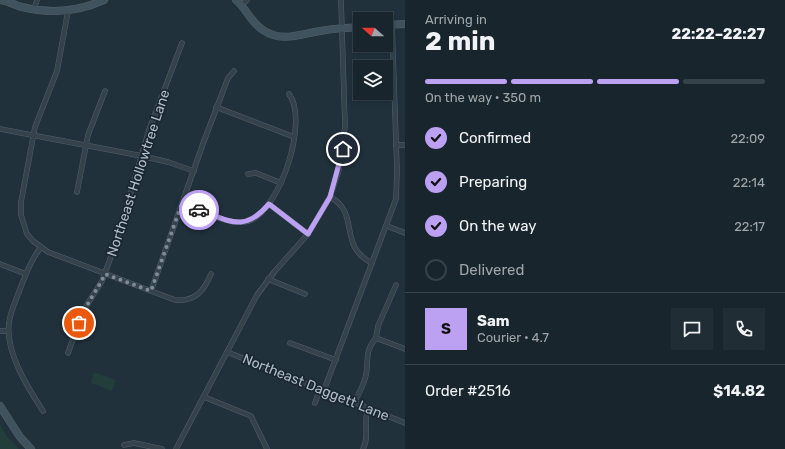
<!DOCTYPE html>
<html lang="en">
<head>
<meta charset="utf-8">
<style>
	body { margin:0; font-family:Rubik,sans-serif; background:#212d35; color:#f1f3f6; height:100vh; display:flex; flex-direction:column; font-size:15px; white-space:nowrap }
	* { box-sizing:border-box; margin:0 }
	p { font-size:13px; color:#9fa5aa }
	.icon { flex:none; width:22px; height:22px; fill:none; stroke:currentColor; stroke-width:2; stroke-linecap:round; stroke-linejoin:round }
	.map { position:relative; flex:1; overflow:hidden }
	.drawer { display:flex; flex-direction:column; background:#18252d; width:380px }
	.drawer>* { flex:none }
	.needle { width:26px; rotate:291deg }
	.tools { position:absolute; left:353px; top:12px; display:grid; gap:8px }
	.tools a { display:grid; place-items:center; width:40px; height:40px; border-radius:0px; background:#18252d; box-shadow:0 2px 6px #0003,0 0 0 1px #364249; font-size:20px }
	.pin { position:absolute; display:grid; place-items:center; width:34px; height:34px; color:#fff; margin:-17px; border:2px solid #fff; border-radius:50%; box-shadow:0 1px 4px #0007 }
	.courier { position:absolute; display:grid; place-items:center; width:40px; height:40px; margin:-20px; border:3px solid #bca0f2; border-radius:50%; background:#fff; color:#222; box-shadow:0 1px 5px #0007 }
	.overview em { font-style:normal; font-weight:700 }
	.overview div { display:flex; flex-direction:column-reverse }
	.overview { display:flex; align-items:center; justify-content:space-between; height:68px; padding:0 20px }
	h1 { font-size:26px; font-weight:700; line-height:30px }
	.bar { display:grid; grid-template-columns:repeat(4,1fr); gap:6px 4px; align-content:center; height:48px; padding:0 20px }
	.bar i { height:5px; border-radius:3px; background:#364249 }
	.bar .active { background:#bca0f2 }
	.bar p { grid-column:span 4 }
	.line { display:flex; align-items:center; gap:10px; padding:0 20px; border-top:1px solid #364249 }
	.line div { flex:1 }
	.round { display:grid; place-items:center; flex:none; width:42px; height:42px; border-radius:0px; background:#212d35 }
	ol { padding:0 20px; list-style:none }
	li { display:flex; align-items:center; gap:12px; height:44px }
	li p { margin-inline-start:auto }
	li .icon { padding:4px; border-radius:50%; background:#bca0f2; color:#111; stroke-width:4 }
	li:last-child { color:#9fa5aa }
	li i { width:22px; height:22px; border:2px solid #364249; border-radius:50% }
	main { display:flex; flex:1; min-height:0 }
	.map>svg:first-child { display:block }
	.green { fill:#223d3a }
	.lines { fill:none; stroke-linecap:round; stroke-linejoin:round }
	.street-casing { stroke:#526069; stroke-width:5.5 }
	.secondary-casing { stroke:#526069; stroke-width:8 }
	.street { stroke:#34424c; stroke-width:4.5 }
	.secondary { stroke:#41525f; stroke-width:7 }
	.done { stroke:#7d8c97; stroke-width:4; stroke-dasharray:0 7.2 }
	.route { stroke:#bca0f2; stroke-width:5 }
	.labels { text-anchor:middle; stroke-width:3.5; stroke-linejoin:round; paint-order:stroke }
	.street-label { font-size:14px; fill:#afbdc8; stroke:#192730 }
</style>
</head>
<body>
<main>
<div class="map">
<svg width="405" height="449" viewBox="0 0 405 449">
	<rect width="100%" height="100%" fill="#20313c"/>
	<g class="green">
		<path d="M94,372L116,380L112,391L91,383Z"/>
		<path d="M0,424L6,435L19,449H0Z"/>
	</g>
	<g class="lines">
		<defs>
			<g id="street">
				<path d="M242,4L247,0"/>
				<path d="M34,9L37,0"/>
				<path d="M68,11L57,71L35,127L21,202V215L27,234L33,241L48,252L175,300C195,302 204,291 211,274"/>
				<path d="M216,107L294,137"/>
				<path d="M0,129L142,156L168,162L194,171"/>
				<path d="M396,145H405"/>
				<path d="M248,174L256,173L281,183"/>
				<path d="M77,192L88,135L105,91"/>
				<path d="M330,197C361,213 337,246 372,263"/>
				<path d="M182,203C199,210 232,227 249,221C281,209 309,120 289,94"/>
				<path d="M269,204L308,234"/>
				<path d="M387,226L405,233"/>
				<path d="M41,247C31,260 26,274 20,289C16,300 10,312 9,323C5,352 28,388 43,411"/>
				<path d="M0,264L26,274"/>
				<path d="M268,279L305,294"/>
				<path d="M151,291L204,141L228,78L234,71"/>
				<path d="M68,318L79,323"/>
				<path d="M0,331H8"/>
				<path d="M376,338L378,326L396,285"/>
				<path d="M290,343L336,360"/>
				<path d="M227,352L405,423"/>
				<path d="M68,353L83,311L102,281L116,243L149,130L182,43"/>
				<path d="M324,390L396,199L397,171L392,24"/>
				<path d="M204,397L251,416L267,449"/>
				<path d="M354,402C359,394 364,384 366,375C369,360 364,352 376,338L405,349"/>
				<path d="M315,403L320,388"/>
				<path d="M124,445L134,443L162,449"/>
				<path d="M176,449L257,295L275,271L308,234L330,197L339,170L345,126L341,0"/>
				<path d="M363,449C370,436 363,422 368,408"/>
			</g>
			<g id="secondary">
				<path d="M1,0C8,1 14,5 22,7C50,14 77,12 104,0"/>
				<path d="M236,0C247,9 251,23 263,30C282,43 300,34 320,31C333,28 347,28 360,27"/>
				<path d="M386,25L405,24"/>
				<path d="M0,406L20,437L31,449"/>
			</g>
		</defs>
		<use href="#street" class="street-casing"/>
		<use href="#secondary" class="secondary-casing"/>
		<use href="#street" class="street"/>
		<use href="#secondary" class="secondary"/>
	</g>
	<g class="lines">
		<path class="done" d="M79,323C85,305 97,291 105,274L151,291L182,203L199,210"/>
		<path class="route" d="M199,210C230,221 244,233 269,204L308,234L330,197L343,149"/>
	</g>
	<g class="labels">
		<g class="street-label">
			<text transform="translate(138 173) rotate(-72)" y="5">Northeast Hollowtree Lane</text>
			<text transform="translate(316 387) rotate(22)" y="5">Northeast Daggett Lane</text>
		</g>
	</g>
</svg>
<div class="tools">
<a><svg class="needle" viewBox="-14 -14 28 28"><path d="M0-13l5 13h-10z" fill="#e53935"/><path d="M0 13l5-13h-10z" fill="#9fa5aa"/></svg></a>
<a><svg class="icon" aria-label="layers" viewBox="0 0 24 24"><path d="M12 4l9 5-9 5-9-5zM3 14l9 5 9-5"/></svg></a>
</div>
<div class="pin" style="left:79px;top:323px;background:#ea580c"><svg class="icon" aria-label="bag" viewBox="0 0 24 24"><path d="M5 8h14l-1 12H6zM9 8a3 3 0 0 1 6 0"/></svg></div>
<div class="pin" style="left:343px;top:149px;background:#1f2937"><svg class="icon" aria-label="home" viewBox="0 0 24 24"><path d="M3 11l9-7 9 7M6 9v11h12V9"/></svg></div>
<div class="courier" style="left:199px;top:210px"><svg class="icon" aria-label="car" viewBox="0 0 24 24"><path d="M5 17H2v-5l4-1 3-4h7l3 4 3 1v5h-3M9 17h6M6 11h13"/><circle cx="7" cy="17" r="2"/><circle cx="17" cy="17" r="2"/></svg></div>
</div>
<section class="drawer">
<div class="overview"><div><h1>2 min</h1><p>Arriving in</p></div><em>22:22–22:27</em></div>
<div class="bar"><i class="active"></i><i class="active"></i><i class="active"></i><i></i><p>On the way · 350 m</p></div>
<ol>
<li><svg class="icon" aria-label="check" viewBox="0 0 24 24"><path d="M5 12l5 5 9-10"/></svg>Confirmed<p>22:09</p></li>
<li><svg class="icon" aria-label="check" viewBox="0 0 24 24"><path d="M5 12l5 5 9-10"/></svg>Preparing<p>22:14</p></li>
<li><svg class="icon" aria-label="check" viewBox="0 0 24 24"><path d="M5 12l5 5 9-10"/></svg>On the way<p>22:17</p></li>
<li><i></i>Delivered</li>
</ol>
<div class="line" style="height:72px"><b class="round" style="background:#bca0f2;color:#111">S</b><div><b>Sam</b><p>Courier · 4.7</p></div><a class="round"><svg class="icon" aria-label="chat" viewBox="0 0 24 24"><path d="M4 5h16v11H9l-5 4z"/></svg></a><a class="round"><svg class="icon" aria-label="phone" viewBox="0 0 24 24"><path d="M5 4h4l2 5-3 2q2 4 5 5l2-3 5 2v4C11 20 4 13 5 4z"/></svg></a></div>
<div class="line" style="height:52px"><div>Order #2516</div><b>$14.82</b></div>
</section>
</main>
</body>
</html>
